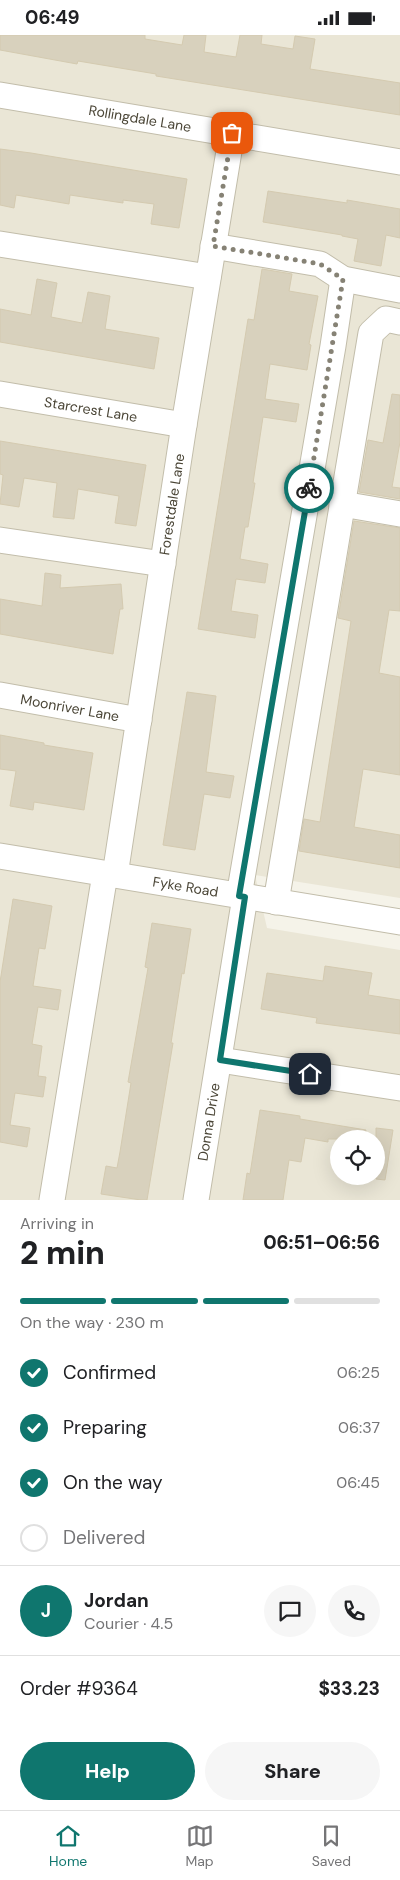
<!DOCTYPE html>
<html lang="en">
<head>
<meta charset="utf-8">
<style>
	body { margin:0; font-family:"DM Sans",sans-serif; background:#f6f6f6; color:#202124; height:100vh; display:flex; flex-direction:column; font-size:19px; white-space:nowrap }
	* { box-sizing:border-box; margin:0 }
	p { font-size:16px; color:#757577 }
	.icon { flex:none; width:28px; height:28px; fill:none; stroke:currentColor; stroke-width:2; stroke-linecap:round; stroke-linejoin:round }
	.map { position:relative; height:1165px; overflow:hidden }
	.drawer { display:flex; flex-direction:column; background:#fff; flex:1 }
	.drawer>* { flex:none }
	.controls { position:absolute; left:330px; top:1095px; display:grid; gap:10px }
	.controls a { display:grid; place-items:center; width:55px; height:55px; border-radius:50%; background:#fff; box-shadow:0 5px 20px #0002; font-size:25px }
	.pin { position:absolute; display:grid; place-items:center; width:42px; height:42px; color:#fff; margin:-21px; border-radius:10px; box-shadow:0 2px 8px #0006 }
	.courier { position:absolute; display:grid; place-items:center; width:50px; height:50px; margin:-25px; border:4px solid #0f766e; border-radius:50%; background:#fff; color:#222; box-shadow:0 1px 6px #0007 }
	.head em { font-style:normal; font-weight:800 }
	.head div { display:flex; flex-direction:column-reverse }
	.head { display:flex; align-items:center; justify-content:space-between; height:85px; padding:0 20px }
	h1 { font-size:32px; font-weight:800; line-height:38px }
	.bar { display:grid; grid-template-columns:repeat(4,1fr); gap:8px 5px; align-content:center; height:60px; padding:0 20px }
	.bar i { height:6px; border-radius:4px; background:#e0e0e0 }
	.bar .current { background:#0f766e }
	.bar p { grid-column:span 4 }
	.line { display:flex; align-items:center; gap:12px; padding:0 20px; border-top:1px solid #e0e0e0 }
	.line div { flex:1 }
	.round { display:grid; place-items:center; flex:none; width:52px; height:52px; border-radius:26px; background:#f6f6f6 }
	ol { padding:0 20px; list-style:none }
	li { display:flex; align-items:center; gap:15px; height:55px }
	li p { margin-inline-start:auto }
	li .icon { padding:5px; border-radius:50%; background:#0f766e; color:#fff; stroke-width:4 }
	li:last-child { color:#757577 }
	li i { width:28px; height:28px; border:2px solid #e0e0e0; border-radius:50% }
	.primary-button { display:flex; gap:10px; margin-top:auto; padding:10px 20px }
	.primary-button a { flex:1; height:58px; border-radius:30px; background:#0f766e; color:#fff; font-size:20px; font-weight:800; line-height:58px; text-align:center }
	.primary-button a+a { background:#f6f6f6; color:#202124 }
	.status { display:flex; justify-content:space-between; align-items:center; height:35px; padding:0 25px; background:#fff; direction:ltr }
	.status svg { height:14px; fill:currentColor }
	.tab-bar { display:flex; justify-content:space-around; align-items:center; height:70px; border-top:1px solid #e0e0e0; background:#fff; font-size:14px; color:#757577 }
	.tab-bar a { display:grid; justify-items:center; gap:2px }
	.tab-bar .current { color:#0f766e }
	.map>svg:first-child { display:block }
	.residential { fill:#eae6d6; fill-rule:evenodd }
	.building { fill:#d8d1bd; stroke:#d4cab0 }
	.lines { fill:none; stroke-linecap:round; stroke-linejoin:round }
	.minor-casing { stroke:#c2bdaa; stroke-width:27 }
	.minor { stroke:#fff; stroke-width:25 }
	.done { stroke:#868275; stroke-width:5; stroke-dasharray:0 9 }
	.route { stroke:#0f766e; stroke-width:6 }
	.labels { text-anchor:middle; stroke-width:4; stroke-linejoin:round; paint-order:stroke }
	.street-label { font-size:14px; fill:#4a4536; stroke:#fff }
</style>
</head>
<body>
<div class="status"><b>06:49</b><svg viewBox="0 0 49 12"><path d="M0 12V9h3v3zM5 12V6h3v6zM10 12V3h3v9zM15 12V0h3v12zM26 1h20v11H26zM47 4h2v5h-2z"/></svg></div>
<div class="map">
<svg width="400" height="1165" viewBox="0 0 400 1165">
	<rect width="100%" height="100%" fill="#f5f3e9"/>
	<path class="residential" d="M0,0H400V863L255,840L267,893L400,915V1165H0ZM339,1104H376V1141H339Z"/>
	<g class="building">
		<path d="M0,0H145V4L182,10L184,0H206L204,17L236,22L240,0H262L261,9L293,14L295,1L315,4L310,34L400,48V80L156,41V39L78,26L77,29L0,15Z"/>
		<path d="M0,114L31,118L187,144L179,193L151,189L154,169L123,165V168L70,160L69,169L16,160L14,173L0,170Z"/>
		<path d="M268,156L347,168V165L400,174V203L386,200L381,231L354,226L358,204L342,201V200L263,187Z"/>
		<path d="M262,234L292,239L289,256L318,261L309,309L311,310L307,335L270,329L265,364L299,369L296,387L263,382L253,448H255L248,492H245L240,524L268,529L265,548L236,544L231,576L258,580L255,603L198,594L248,284L254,285Z"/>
		<path d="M37,244L57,248L51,282L82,288L88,257L110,261L105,294L159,303L154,334L0,307V274L31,280Z"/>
		<path d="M392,359L400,360V407L392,452L400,453V464L359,457L368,405L383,408Z"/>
		<path d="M0,406L146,430L136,491L115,488L119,461L78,454L74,484L53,482L57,448L24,443L19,472L0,469L3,440L0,439Z"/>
		<path d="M354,486L400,493V576L389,575L379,638L400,642V740L363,734L354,792L400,800V833L299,816L304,784L320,787L351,586L338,583Z"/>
		<path d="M45,538L61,540L60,553L121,549L123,574H120L113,619L0,599V564L42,571Z"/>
		<path d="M187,657L216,661L206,737L234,741L230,763L204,759L195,815L163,810Z"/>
		<path d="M0,700L44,708V710L93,718L84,775L34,767L33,775L10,771L16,736L0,734Z"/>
		<path d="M13,864L52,871L45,914L39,913L33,951L61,955L58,975L38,972L32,1009L42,1011L38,1041L46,1042L43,1062L15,1058L10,1090L30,1093L27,1112L0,1107V947Z"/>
		<path d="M152,888L191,894L184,939L182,938L171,1008H173L147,1165H141L101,1159L106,1131L117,1133L120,1117L131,1048L128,1047L148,933L145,932Z"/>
		<path d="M325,931L372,938L368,960L400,965V999L316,988L317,983L261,974L267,938L323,946Z"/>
		<path d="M260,1075L300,1081V1084L366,1095L365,1104H328V1107L305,1103L301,1127L289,1125L283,1165H243L247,1138L250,1139Z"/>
		<path d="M376,1093L393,1095L385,1145L376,1144Z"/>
	</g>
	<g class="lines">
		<defs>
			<g id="minor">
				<path id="s1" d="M0,60L400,127"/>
				<path d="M0,209L208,242"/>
				<path d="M213,211L320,229L343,244L400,255"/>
				<path id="s2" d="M0,359L184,390"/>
				<path d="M342,469L400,479"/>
				<path d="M0,505L163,529"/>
				<path id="s3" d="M0,660L139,685"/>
				<path id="s4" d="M0,821L400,887"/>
				<path id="s5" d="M115,840L184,390L232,98"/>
				<path d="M239,861L333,311L343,244"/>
				<path d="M276,867L371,298L386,284L400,287"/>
				<path d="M220,1025L400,1053"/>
				<path d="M52,1165L105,839"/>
				<path id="s6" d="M196,1165L245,862"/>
			</g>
		</defs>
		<use href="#minor" class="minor-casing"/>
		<use href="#minor" class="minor"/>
	</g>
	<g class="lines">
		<path class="done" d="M232,98L213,211L320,229L343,244L309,453"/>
		<path class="route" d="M309,453L239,861L245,862L220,1025L310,1039"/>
	</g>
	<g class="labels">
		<g class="street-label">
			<text dy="5" stroke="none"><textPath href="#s1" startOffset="142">Rollingdale Lane</textPath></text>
			<text dy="5" stroke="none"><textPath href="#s2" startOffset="92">Starcrest Lane</textPath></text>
			<text dy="5" stroke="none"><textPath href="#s5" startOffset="375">Forestdale Lane</textPath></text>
			<text dy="5" stroke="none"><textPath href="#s3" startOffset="71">Moonriver Lane</textPath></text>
			<text dy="5" stroke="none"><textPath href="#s4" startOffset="188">Fyke Road</textPath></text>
			<text dy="5" stroke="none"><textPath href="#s6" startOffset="79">Donna Drive</textPath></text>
		</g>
	</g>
</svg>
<div class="controls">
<a><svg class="icon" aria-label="locate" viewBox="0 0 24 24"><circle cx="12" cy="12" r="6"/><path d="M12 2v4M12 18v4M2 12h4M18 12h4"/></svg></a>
</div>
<div class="pin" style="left:232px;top:98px;background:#ea580c"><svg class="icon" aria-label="bag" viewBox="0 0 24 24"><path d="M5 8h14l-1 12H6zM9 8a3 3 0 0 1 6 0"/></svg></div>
<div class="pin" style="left:310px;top:1039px;background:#1f2937"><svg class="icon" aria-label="home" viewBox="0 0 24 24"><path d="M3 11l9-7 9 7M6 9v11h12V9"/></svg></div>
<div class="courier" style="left:309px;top:453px"><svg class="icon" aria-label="bike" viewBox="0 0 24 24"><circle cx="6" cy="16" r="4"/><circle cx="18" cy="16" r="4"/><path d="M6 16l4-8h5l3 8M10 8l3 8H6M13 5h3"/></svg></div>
</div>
<section class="drawer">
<div class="head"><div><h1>2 min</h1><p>Arriving in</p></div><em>06:51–06:56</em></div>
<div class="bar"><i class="current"></i><i class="current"></i><i class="current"></i><i></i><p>On the way · 230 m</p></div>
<ol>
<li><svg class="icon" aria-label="check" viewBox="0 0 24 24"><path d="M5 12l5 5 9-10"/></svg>Confirmed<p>06:25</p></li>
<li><svg class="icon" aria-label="check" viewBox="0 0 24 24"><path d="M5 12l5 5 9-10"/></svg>Preparing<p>06:37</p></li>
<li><svg class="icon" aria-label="check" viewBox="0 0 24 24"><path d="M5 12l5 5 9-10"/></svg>On the way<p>06:45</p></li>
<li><i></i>Delivered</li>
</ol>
<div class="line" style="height:90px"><b class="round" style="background:#0f766e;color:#fff">J</b><div><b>Jordan</b><p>Courier · 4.5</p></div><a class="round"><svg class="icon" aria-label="chat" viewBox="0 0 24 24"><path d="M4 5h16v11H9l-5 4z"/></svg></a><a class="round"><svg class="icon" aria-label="phone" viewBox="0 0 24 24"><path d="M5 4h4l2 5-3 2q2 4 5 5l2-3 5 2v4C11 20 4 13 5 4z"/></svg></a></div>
<div class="line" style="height:65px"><div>Order #9364</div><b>$33.23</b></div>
<div class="primary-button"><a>Help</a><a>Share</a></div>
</section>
<nav class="tab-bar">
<a class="current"><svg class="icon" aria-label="home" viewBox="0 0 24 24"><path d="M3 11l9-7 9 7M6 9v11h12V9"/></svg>Home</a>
<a><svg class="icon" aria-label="map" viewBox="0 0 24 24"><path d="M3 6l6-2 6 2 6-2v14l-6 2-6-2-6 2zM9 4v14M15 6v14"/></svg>Map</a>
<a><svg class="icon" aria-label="saved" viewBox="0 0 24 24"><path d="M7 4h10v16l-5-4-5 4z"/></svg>Saved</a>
</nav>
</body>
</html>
